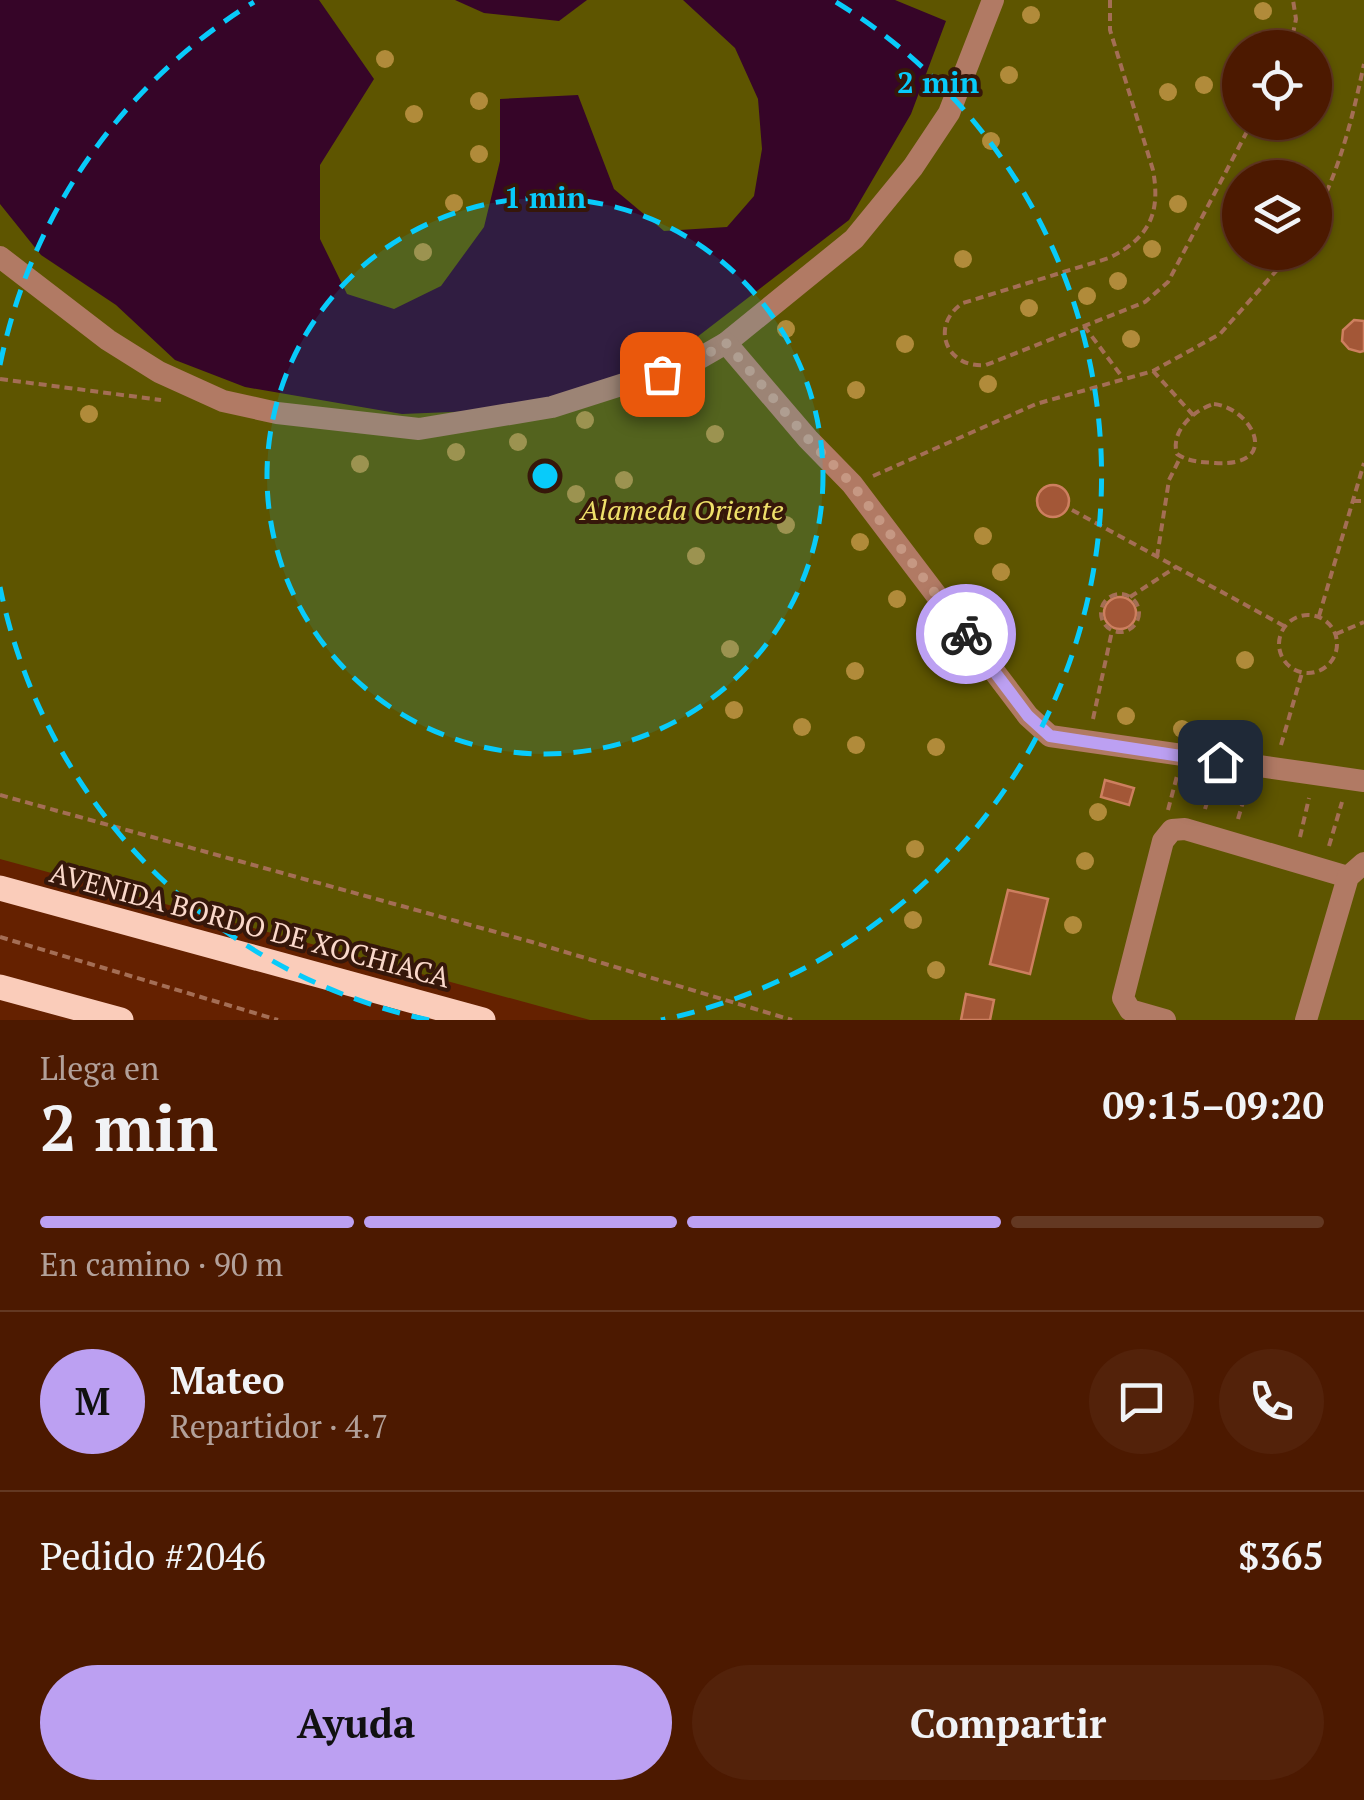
<!DOCTYPE html>
<html lang="es">
<head>
<meta charset="utf-8">
<style>
	body { margin:0; font-family:"PT Serif",serif; background:#53220a; color:#f1f3f6; height:100vh; display:flex; flex-direction:column; font-size:38px; white-space:nowrap }
	* { box-sizing:border-box; margin:0 }
	p { font-size:32px; color:#b2a099 }
	.icon { flex:none; width:55px; height:55px; fill:none; stroke:currentColor; stroke-width:2; stroke-linecap:round; stroke-linejoin:round }
	.map { position:relative; height:1020px; overflow:hidden }
	.details { display:flex; flex-direction:column; background:#4c1900; flex:1 }
	.details>* { flex:none }
	.fabs { position:absolute; left:1222px; top:30px; display:grid; gap:20px }
	.fabs a { display:grid; place-items:center; width:110px; height:110px; border-radius:50%; background:#4c1900; box-shadow:0 2px 8px #0004,0 0 0 2px #633822; font-size:50px }
	.pin { position:absolute; display:grid; place-items:center; width:85px; height:85px; color:#fff; margin:-42px; border-radius:20px; box-shadow:0 5px 15px #0006 }
	.courier { position:absolute; display:grid; place-items:center; width:100px; height:100px; margin:-50px; border:8px solid #bca0f2; border-radius:50%; background:#fff; color:#222; box-shadow:0 2px 12px #0007 }
	.overview em { font-style:normal; font-weight:800 }
	.overview div { display:flex; flex-direction:column-reverse }
	.overview { display:flex; align-items:center; justify-content:space-between; height:170px; padding:0 40px }
	h1 { font-size:65px; font-weight:800; line-height:75px }
	.bar { display:grid; grid-template-columns:repeat(4,1fr); gap:15px 10px; align-content:center; height:120px; padding:0 40px }
	.bar i { height:12px; border-radius:8px; background:#633822 }
	.bar .on { background:#bca0f2 }
	.bar p { grid-column:span 4 }
	.line { display:flex; align-items:center; gap:25px; padding:0 40px; border-top:2px solid #633822 }
	.line div { flex:1 }
	.round { display:grid; place-items:center; flex:none; width:105px; height:105px; border-radius:52px; background:#53220a }
	.button { display:flex; gap:20px; margin-top:auto; padding:20px 40px }
	.button a { flex:1; height:115px; border-radius:60px; background:#bca0f2; color:#111; font-size:40px; font-weight:800; line-height:115px; text-align:center }
	.button a+a { background:#53220a; color:#f1f3f6 }
	.map>svg:first-child { display:block }
	.green { fill:#5e5500; fill-rule:evenodd }
	.water { fill:#360528 }
	.building { fill:#a35737; stroke:#cd7f5f; stroke-width:2.5 }
	.lines { fill:none; stroke-linecap:round; stroke-linejoin:round }
	.path { stroke:#a46e55; stroke-width:4; stroke-dasharray:8 5; stroke-linecap:butt }
	.minor { stroke:#b17a64; stroke-width:22 }
	.major { stroke:#faccba; stroke-width:25 }
	.tree { fill:#b18b3a }
	.done { stroke:#c69883; stroke-width:10; stroke-dasharray:0 18 }
	.route { stroke:#bca0f2; stroke-width:12 }
	.ring { fill:none; stroke:#08cbfa; stroke-width:5; stroke-dasharray:18 12 }
	.labels { text-anchor:middle; stroke-width:8; stroke-linejoin:round; paint-order:stroke }
	.park-label { font-size:28px; font-style:italic; fill:#efe16a; stroke:#36170a }
	.street-label { font-size:28px; fill:#fad8ca; stroke:#36170a }
	.centre { fill:#08cbfa; stroke:#36170a; stroke-width:5 }
	.ring-label { font-size:30px; text-anchor:middle; font-weight:bold; fill:#08cbfa; stroke:#36170a; stroke-width:8; stroke-linejoin:round; paint-order:stroke }
</style>
</head>
<body>
<div class="map">
<svg width="1364" height="1020" viewBox="0 0 1364 1020">
	<rect width="100%" height="100%" fill="#652100"/>
	<path class="green" d="M0,0H1364V1020H590L0,859ZM1240,48H1315V122H1240ZM1240,178H1315V252H1240Z"/>
	<g class="water">
		<path d="M0,0H319L374,79L320,165V239L347,294L394,309L441,286L484,227L500,161V99L578,95L614,189L664,231L727,227L754,196L762,149L758,99L735,48L683,0H895L946,21L911,114L849,220L688,344L602,387L500,410L402,414L245,387L175,360L116,305L41,255L0,204Z"/>
		<path d="M455,0H587L559,21L484,13Z"/>
	</g>
	<g class="building">
		<path d="M1354,320L1364,321V351L1360,352L1349,349L1342,341L1343,330Z"/>
		<circle cx="1053" cy="501" r="16"/>
		<circle cx="1120" cy="613" r="16"/>
		<path d="M1105,780L1134,788L1129,805L1101,797Z"/>
		<path d="M1008,890L1048,899L1030,974L990,964Z"/>
		<path d="M966,994L994,1000L990,1020H961Z"/>
	</g>
	<g class="lines">
		<g class="path">
			<path d="M1110,0V30L1153,170C1161,214 1149,238 1109,258L963,303C929,325 946,369 986,365L1145,302L1168,282L1252,122"/>
			<path d="M1290,48L1296,19L1293,0"/>
			<path d="M1315,216C1340,169 1353,116 1364,64"/>
			<path d="M1084,326L1123,378"/>
			<path d="M1153,371L1194,416"/>
			<path d="M0,379L161,400"/>
			<path d="M1214,404C1252,408 1283,467 1215,463C1201,462 1189,462 1177,454C1170,432 1193,410 1214,404Z"/>
			<path d="M873,476L1036,404L1153,371L1220,334L1293,252"/>
			<path d="M1353,501H1364"/>
			<path d="M1072,510L1284,626"/>
			<path d="M1157,557L1169,480L1180,458"/>
			<circle cx="1120" cy="613" r="19"/>
			<path d="M1130,597L1176,567"/>
			<circle cx="1308" cy="644" r="29"/>
			<path d="M1319,616L1364,463"/>
			<path d="M1336,634L1364,622"/>
			<path d="M1093,719L1112,631"/>
			<path d="M1281,745L1302,673"/>
			<path d="M0,795L532,942L792,1020"/>
			<path d="M1205,809L1214,780"/>
			<path d="M1168,810L1177,776"/>
			<path d="M1238,819L1248,785"/>
			<path d="M1300,837L1309,798"/>
			<path d="M1329,846L1342,802"/>
			<path d="M0,937L278,1020"/>
		</g>
		<g class="minor">
			<path d="M0,257L108,340L159,372L223,401L277,413L419,429L552,407L693,362L726,343L854,239L913,167L949,113L993,0"/>
			<path d="M726,343L808,439L852,484L1028,716L1050,736L1364,781"/>
			<path d="M1165,1020L1130,1010L1123,998L1163,841L1172,830L1185,829L1348,877"/>
			<path d="M1306,1020L1348,877L1364,863"/>
		</g>
		<g class="major">
			<path d="M0,888L483,1020"/>
			<path d="M0,987L121,1020"/>
		</g>
	</g>
	<g class="tree">
		<circle cx="1263" cy="11" r="9"/>
		<circle cx="1031" cy="15" r="9"/>
		<circle cx="385" cy="59" r="9"/>
		<circle cx="1009" cy="75" r="9"/>
		<circle cx="1204" cy="85" r="9"/>
		<circle cx="1168" cy="92" r="9"/>
		<circle cx="479" cy="101" r="9"/>
		<circle cx="414" cy="114" r="9"/>
		<circle cx="991" cy="141" r="9"/>
		<circle cx="479" cy="154" r="9"/>
		<circle cx="454" cy="203" r="9"/>
		<circle cx="1178" cy="204" r="9"/>
		<circle cx="1152" cy="249" r="9"/>
		<circle cx="423" cy="252" r="9"/>
		<circle cx="963" cy="259" r="9"/>
		<circle cx="1118" cy="281" r="9"/>
		<circle cx="1087" cy="296" r="9"/>
		<circle cx="1029" cy="308" r="9"/>
		<circle cx="786" cy="329" r="9"/>
		<circle cx="1131" cy="339" r="9"/>
		<circle cx="905" cy="344" r="9"/>
		<circle cx="988" cy="384" r="9"/>
		<circle cx="856" cy="390" r="9"/>
		<circle cx="659" cy="399" r="9"/>
		<circle cx="89" cy="414" r="9"/>
		<circle cx="585" cy="420" r="9"/>
		<circle cx="715" cy="434" r="9"/>
		<circle cx="518" cy="442" r="9"/>
		<circle cx="456" cy="452" r="9"/>
		<circle cx="360" cy="464" r="9"/>
		<circle cx="624" cy="480" r="9"/>
		<circle cx="576" cy="494" r="9"/>
		<circle cx="786" cy="525" r="9"/>
		<circle cx="983" cy="536" r="9"/>
		<circle cx="860" cy="542" r="9"/>
		<circle cx="696" cy="556" r="9"/>
		<circle cx="1001" cy="572" r="9"/>
		<circle cx="897" cy="599" r="9"/>
		<circle cx="730" cy="649" r="9"/>
		<circle cx="1245" cy="660" r="9"/>
		<circle cx="855" cy="671" r="9"/>
		<circle cx="734" cy="710" r="9"/>
		<circle cx="1126" cy="716" r="9"/>
		<circle cx="802" cy="727" r="9"/>
		<circle cx="1182" cy="729" r="9"/>
		<circle cx="1237" cy="730" r="9"/>
		<circle cx="856" cy="745" r="9"/>
		<circle cx="936" cy="747" r="9"/>
		<circle cx="1098" cy="812" r="9"/>
		<circle cx="915" cy="849" r="9"/>
		<circle cx="1085" cy="861" r="9"/>
		<circle cx="913" cy="920" r="9"/>
		<circle cx="1073" cy="925" r="9"/>
		<circle cx="936" cy="970" r="9"/>
	</g>
	<g class="lines">
		<path class="done" d="M662,374L693,362L726,343L808,439L852,484L966,634"/>
		<path class="route" d="M966,634L1028,716L1050,736L1220,762"/>
	</g>
	<circle cx="545" cy="476" r="278" fill="#08cbfa" fill-opacity=".12"/>
	<g class="ring">
		<circle cx="545" cy="476" r="278"/>
		<path d="M429 1020A556 556 0 0 1 0 587M0 365A556 556 0 0 1 254 2M836 2A556 556 0 0 1 661 1020"/>
	</g>
	<g class="labels">
		<g class="park-label">
			<text x="682" y="520">Alameda Oriente</text>
		</g>
		<g class="street-label">
			<text transform="translate(250 925) rotate(15)" y="10">AVENIDA BORDO DE XOCHIACA</text>
		</g>
	</g>
	<circle cx="545" cy="476" r="15" class="centre"/>
	<g class="ring-label">
		<text x="938" y="93">2 min</text>
		<text x="545" y="208">1 min</text>
	</g>
</svg>
<div class="fabs">
<a><svg class="icon" aria-label="locate" viewBox="0 0 24 24"><circle cx="12" cy="12" r="6"/><path d="M12 2v4M12 18v4M2 12h4M18 12h4"/></svg></a>
<a><svg class="icon" aria-label="layers" viewBox="0 0 24 24"><path d="M12 4l9 5-9 5-9-5zM3 14l9 5 9-5"/></svg></a>
</div>
<div class="pin" style="left:662px;top:374px;background:#ea580c"><svg class="icon" aria-label="bag" viewBox="0 0 24 24"><path d="M5 8h14l-1 12H6zM9 8a3 3 0 0 1 6 0"/></svg></div>
<div class="pin" style="left:1220px;top:762px;background:#1f2937"><svg class="icon" aria-label="home" viewBox="0 0 24 24"><path d="M3 11l9-7 9 7M6 9v11h12V9"/></svg></div>
<div class="courier" style="left:966px;top:634px"><svg class="icon" aria-label="bike" viewBox="0 0 24 24"><circle cx="6" cy="16" r="4"/><circle cx="18" cy="16" r="4"/><path d="M6 16l4-8h5l3 8M10 8l3 8H6M13 5h3"/></svg></div>
</div>
<section class="details">
<div class="overview"><div><h1>2 min</h1><p>Llega en</p></div><em>09:15–09:20</em></div>
<div class="bar"><i class="on"></i><i class="on"></i><i class="on"></i><i></i><p>En camino · 90 m</p></div>
<div class="line" style="height:180px"><b class="round" style="background:#bca0f2;color:#111">M</b><div><b>Mateo</b><p>Repartidor · 4.7</p></div><a class="round"><svg class="icon" aria-label="chat" viewBox="0 0 24 24"><path d="M4 5h16v11H9l-5 4z"/></svg></a><a class="round"><svg class="icon" aria-label="phone" viewBox="0 0 24 24"><path d="M5 4h4l2 5-3 2q2 4 5 5l2-3 5 2v4C11 20 4 13 5 4z"/></svg></a></div>
<div class="line" style="height:130px"><div>Pedido #2046</div><b>$365</b></div>
<div class="button"><a>Ayuda</a><a>Compartir</a></div>
</section>
</body>
</html>
